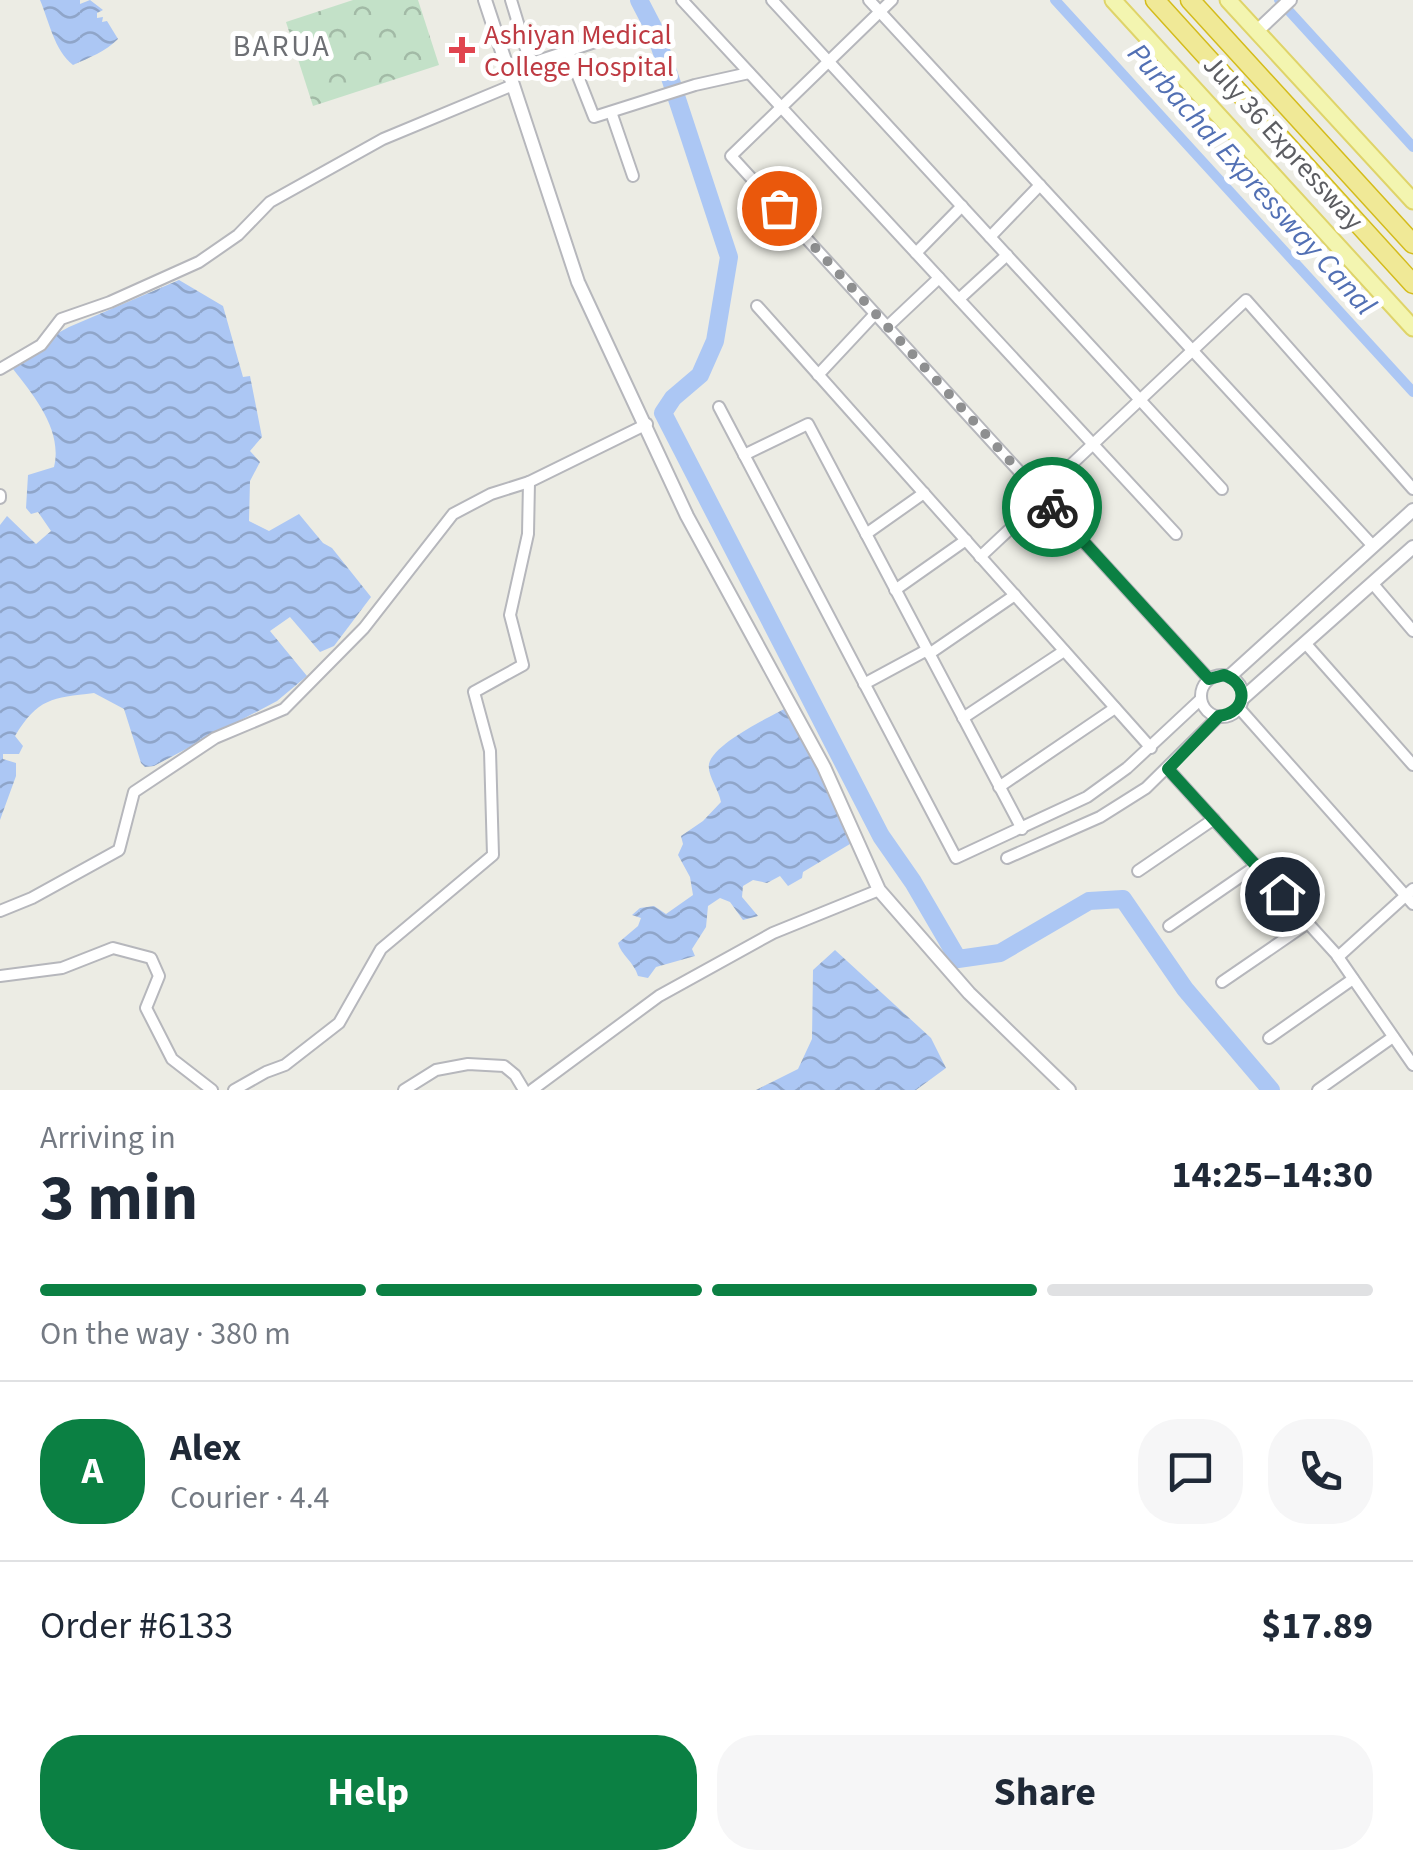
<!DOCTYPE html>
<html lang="en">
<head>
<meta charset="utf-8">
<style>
	body { margin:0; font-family:"Source Sans 3",sans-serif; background:#f6f6f7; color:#1f2937; height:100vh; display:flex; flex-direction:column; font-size:38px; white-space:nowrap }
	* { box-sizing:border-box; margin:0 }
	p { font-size:32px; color:#747a83 }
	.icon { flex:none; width:55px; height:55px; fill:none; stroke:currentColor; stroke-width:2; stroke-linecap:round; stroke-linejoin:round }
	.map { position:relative; height:1090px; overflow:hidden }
	.panel { display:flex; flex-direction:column; background:#fff; flex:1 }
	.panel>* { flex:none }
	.pin { position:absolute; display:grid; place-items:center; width:85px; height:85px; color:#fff; margin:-42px; border:5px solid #fff; border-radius:50%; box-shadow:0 2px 10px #0007 }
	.courier { position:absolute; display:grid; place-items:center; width:100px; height:100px; margin:-50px; border:8px solid #0b8043; border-radius:50%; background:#fff; color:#222; box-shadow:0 2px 12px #0007 }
	.overview em { font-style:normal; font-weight:700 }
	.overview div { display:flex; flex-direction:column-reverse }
	.overview { display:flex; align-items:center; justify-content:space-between; height:170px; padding:0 40px }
	h1 { font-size:65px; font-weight:700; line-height:75px }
	.bar { display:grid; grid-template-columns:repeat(4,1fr); gap:15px 10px; align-content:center; height:120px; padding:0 40px }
	.bar i { height:12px; border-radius:8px; background:#e0e1e3 }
	.bar .on { background:#0b8043 }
	.bar p { grid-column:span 4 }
	.line { display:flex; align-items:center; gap:25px; padding:0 40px; border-top:2px solid #e0e1e3 }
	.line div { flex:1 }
	.round { display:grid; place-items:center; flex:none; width:105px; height:105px; border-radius:40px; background:#f6f6f7 }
	.cta { display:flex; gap:20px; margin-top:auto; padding:20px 40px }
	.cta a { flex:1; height:115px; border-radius:40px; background:#0b8043; color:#fff; font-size:40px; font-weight:700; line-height:115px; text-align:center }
	.cta a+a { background:#f6f6f7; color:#1f2937 }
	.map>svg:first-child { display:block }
	.forest { fill:url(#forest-crowns) }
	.water { fill:url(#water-waves) }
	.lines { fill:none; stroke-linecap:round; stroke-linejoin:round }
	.canal { stroke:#acc7f4; stroke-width:10 }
	.river { stroke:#acc7f4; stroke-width:18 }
	.minor-casing { stroke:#b6b7bc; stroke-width:14 }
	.tertiary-casing { stroke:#b6b7bc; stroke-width:16 }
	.primary-casing { stroke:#dfd469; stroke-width:19 }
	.motorway-casing { stroke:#d4bc1c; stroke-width:21 }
	.minor { stroke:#fff; stroke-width:10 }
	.tertiary { stroke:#fff; stroke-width:12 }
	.primary { stroke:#f3f5b0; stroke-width:15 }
	.motorway { stroke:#f0e997; stroke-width:18 }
	.done { stroke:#8e8f90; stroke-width:10; stroke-dasharray:0 18 }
	.route { stroke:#0b8043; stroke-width:12 }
	.health-dot { fill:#e0444e; stroke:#fff; stroke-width:4 }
	.labels { text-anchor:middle; stroke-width:10; stroke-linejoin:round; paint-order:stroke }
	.health-label { font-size:28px; fill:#be3a42; stroke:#fff; text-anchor:start }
	.street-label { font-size:28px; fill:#5c5d62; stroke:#fff }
	.neighbourhood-label { font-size:30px; letter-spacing:2.5px; fill:#6d6f74; stroke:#fff }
	.water-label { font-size:30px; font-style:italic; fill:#5270b4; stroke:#fff }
</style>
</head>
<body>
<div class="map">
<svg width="1413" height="1090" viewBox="0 0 1413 1090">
	<defs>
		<pattern id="forest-crowns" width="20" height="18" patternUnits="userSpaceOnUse" patternTransform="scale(2.5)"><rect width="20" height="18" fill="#c3e1c8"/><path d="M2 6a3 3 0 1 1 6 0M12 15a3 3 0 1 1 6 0" fill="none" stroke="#a2baa6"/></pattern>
		<pattern id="water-waves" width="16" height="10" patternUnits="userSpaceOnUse" patternTransform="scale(2.5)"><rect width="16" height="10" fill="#acc7f4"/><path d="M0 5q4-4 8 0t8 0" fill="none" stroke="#8fa5c9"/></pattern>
	</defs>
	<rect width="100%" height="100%" fill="#ecece4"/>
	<path class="forest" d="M353,0H418L439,65L313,106L286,22Z"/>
	<g class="water">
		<path d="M40,0H80V4L90,0L103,10L97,13V18L103,17L102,22L107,21L118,39C106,51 89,58 73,65C54,50 49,21 40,0Z"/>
		<path d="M179,280L223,306L243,377L250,376L262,437L250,451L260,462L250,481L249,521L269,531L299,514L323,543L332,548L371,597L334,646L320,652L290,617L270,631L307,676L277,701L154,766L145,767L141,763L124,709L94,693C52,698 38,698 15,736L23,746L19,754H3V759L16,763V776L0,820V525L7,516L36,544L51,531L38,512L31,514L26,508L28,475L54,467C63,430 34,396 13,369L45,350L58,333L69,327Z"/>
		<path d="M786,708L855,841L803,872L802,878L788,886L780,876L767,883L753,880L743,886L742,897L758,916L743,920L730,902L720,898L708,906L706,927L692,949L695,956L656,967L648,978L638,976C634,962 621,955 618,943L638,926L641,918L632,915L640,908L654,906L666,914L693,895L690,877L678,855L683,844L681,836L703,821L721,802C719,790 707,775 709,764C714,743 768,718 786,708Z"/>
		<path d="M835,950L931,1038L946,1068L916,1090H756L798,1069L812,1039L813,970Z"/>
	</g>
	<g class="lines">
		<g class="canal">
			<path d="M1055,0L1413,392"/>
			<path d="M1279,0L1413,147"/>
		</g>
		<path class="river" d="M639,0L654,29L729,257L715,341L700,375L673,398L663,413L881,836L913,882L958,959L1000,953L1089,901L1123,899L1185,989L1271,1090"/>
		<defs>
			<g id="minor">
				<path d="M511,0L528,56L535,62L622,33"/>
				<path d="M682,0L1176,534"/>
				<path d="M772,0L1222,489"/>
				<path d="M869,0L1373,546"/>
				<path d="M892,0L731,156L1209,679"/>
				<path d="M568,51L594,117L695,85L749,73"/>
				<path d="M611,112L633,176"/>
				<path d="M990,237L1040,185"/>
				<path d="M916,253L962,206"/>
				<path d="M959,299L1007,255"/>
				<path d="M757,306L1151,748"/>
				<path d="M887,327L939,278"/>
				<path d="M0,369L41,345L61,319L110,302L199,262L238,235L270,202L383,139L513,85"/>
				<path d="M818,375L875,314"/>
				<path d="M719,407L956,858L1087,797L1127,768L1201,699"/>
				<path d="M744,455L808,424L1022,829"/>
				<path d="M1040,494L1246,300L1413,489"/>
				<path d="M0,495V498"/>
				<path d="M866,534L924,493"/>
				<path d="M980,557L1043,498"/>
				<path d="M1373,584L1413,631"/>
				<path d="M895,590L966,540"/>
				<path d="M1306,644L1413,765"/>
				<path d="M929,654L1015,595"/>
				<circle cx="1222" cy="696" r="21"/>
				<path d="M864,684L927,650"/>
				<path d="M1239,708L1413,904"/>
				<path d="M963,718L1064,651"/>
				<path d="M1168,769L1336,954L1413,1065"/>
				<path d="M999,787L1115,708"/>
				<path d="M1007,858L1100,817L1146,788L1219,716"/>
				<path d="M1138,871L1214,819"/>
				<path d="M0,911L32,898L119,850L134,792L215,738L284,709L364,628L453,514L491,494L529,482L647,424"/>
				<path d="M1169,926L1256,866"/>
				<path d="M1338,957L1413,889"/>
				<path d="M0,976L62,968L113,948L151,958L159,976L146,1008L172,1059L212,1090"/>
				<path d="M1222,982L1308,923"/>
				<path d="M1269,1038L1353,979"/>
				<path d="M234,1090L266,1072L285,1065L339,1023L381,949L493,855L490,751L474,692L523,665L510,615L528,534L529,482"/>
				<path d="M404,1090L436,1070L468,1064L504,1066L515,1075L524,1090"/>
				<path d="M532,1090L659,996L773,933L879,890"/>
				<path d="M1318,1090L1393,1037"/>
			</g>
			<g id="tertiary">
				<path d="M485,0L578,282L687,516L824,767L879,890L969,993L1069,1090"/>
				<path d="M1257,31L1290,0"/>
				<path d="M1230,676L1413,510"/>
				<path d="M1243,698L1413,547"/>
			</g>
			<g id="primary">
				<path d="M1113,0L1413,328"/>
				<path d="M1228,0L1413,201"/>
			</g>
			<g id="motorway">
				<path d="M1155,0L1413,284"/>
				<path d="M1190,0L1413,244"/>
			</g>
		</defs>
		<use href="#minor" class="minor-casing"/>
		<use href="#tertiary" class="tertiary-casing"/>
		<use href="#primary" class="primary-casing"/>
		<use href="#motorway" class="motorway-casing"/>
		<use href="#minor" class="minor"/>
		<use href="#tertiary" class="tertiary"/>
		<use href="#primary" class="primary"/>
		<use href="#motorway" class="motorway"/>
	</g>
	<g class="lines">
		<path class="done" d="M779,208L1052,507"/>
		<path class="route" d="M1052,507L1209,679L1224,675C1250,684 1246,713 1219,716L1168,769L1282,894"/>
	</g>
	<path class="health-dot" d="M457 35h10v10h10v10h-10v10h-10v-10h-10v-10h10z"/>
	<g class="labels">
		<g class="health-label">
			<text x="484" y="44">Ashiyan Medical<tspan x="484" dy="32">College Hospital</tspan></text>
		</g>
		<g class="street-label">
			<text transform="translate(1284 142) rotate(48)" y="10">July 36 Expressway</text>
		</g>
		<g class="neighbourhood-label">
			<text x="282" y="56">BARUA</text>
		</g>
		<g class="water-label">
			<text transform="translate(1252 179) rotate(48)" y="10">Purbachal Expressway Canal</text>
		</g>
	</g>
</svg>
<div class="pin" style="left:779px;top:208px;background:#ea580c"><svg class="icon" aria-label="bag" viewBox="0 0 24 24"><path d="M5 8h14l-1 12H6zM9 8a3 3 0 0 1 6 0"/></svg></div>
<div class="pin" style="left:1282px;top:894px;background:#1f2937"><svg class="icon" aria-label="home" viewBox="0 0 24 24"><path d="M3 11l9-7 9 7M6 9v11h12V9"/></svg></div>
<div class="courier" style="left:1052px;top:507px"><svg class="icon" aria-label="bike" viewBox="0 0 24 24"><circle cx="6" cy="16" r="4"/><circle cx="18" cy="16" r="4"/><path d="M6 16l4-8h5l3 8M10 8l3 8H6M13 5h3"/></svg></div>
</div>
<section class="panel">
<div class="overview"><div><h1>3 min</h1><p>Arriving in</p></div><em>14:25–14:30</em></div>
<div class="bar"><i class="on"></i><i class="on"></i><i class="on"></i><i></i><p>On the way · 380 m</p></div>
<div class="line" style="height:180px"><b class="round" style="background:#0b8043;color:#fff">A</b><div><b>Alex</b><p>Courier · 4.4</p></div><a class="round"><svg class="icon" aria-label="chat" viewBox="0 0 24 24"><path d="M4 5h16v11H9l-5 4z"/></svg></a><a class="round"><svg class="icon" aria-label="phone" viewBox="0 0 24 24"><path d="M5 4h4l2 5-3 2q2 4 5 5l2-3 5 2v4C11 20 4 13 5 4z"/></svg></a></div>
<div class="line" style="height:130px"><div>Order #6133</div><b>$17.89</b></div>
<div class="cta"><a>Help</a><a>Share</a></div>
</section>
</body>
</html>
